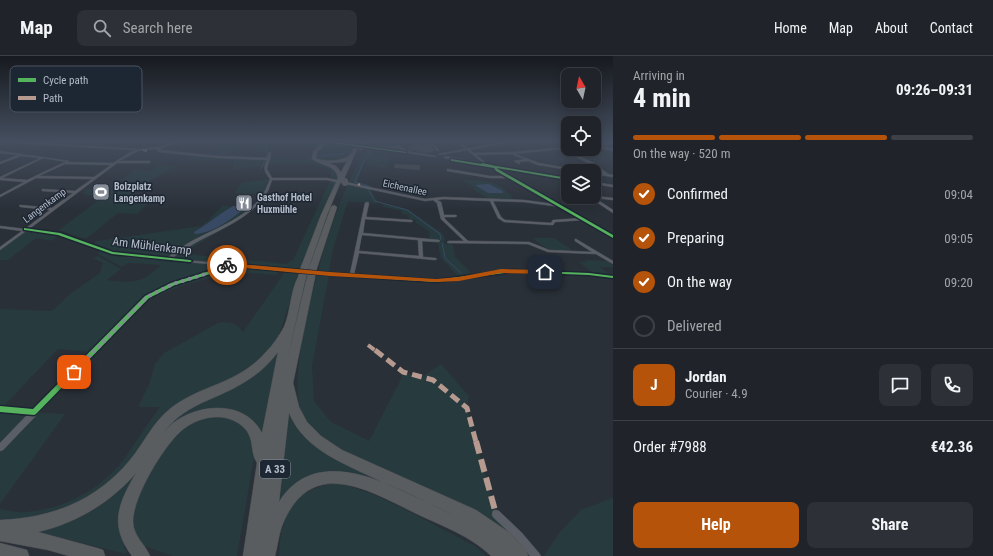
<!DOCTYPE html>
<html lang="en">
<head>
<meta charset="utf-8">
<style>
	body { margin:0; font-family:"Roboto Condensed",sans-serif; background:#2d3036; color:#f1f3f6; height:100vh; display:flex; flex-direction:column; font-size:15px; white-space:nowrap }
	* { box-sizing:border-box; margin:0 }
	p { font-size:13px; color:#a2a4a8 }
	.icon { flex:none; width:22px; height:22px; fill:none; stroke:currentColor; stroke-width:2; stroke-linecap:round; stroke-linejoin:round }
	.map { position:relative; flex:1; overflow:hidden }
	.drawer { display:flex; flex-direction:column; background:#20242a; width:380px }
	.drawer>* { flex:none }
	.needle { width:26px; rotate:351deg }
	.buttons { position:absolute; left:561px; top:12px; display:grid; gap:8px }
	.buttons a { display:grid; place-items:center; width:40px; height:40px; border-radius:8px; background:#20242a; box-shadow:0 2px 10px #0003,0 0 0 1px #3d4147; font-size:20px }
	.pin { position:absolute; display:grid; place-items:center; width:34px; height:34px; color:#fff; margin:-17px; border-radius:8px; box-shadow:0 2px 6px #0006 }
	.courier { position:absolute; display:grid; place-items:center; width:40px; height:40px; margin:-20px; border:3px solid #b45309; border-radius:50%; background:#fff; color:#222; box-shadow:0 1px 5px #0007 }
	.head em { font-style:normal; font-weight:700 }
	.head div { display:flex; flex-direction:column-reverse }
	.head { display:flex; align-items:center; justify-content:space-between; height:68px; padding:0 20px }
	h1 { font-size:26px; font-weight:700; line-height:30px }
	.bar { display:grid; grid-template-columns:repeat(4,1fr); gap:6px 4px; align-content:center; height:48px; padding:0 20px }
	.bar i { height:5px; border-radius:3px; background:#3d4147 }
	.bar .active { background:#b45309 }
	.bar p { grid-column:span 4 }
	.line { display:flex; align-items:center; gap:10px; padding:0 20px; border-top:1px solid #3d4147 }
	.line div { flex:1 }
	.round { display:grid; place-items:center; flex:none; width:42px; height:42px; border-radius:8px; background:#2d3036 }
	ol { padding:0 20px; list-style:none }
	li { display:flex; align-items:center; gap:12px; height:44px }
	li p { margin-inline-start:auto }
	li .icon { padding:4px; border-radius:50%; background:#b45309; color:#fff; stroke-width:4 }
	li:last-child { color:#a2a4a8 }
	li i { width:22px; height:22px; border:2px solid #3d4147; border-radius:50% }
	.cta { display:flex; gap:8px; margin-top:auto; padding:8px 20px }
	.cta a { flex:1; height:46px; border-radius:8px; background:#b45309; color:#fff; font-size:16px; font-weight:700; line-height:46px; text-align:center }
	.cta a+a { background:#2d3036; color:#f1f3f6 }
	header { display:flex; align-items:center; gap:24px; box-sizing:border-box; height:56px; padding:0 20px; background:#20242a; border-bottom:1px solid #3d4147 }
	header strong { font-size:19px }
	nav { display:flex; gap:22px; margin-inline-start:auto; font-size:14px }
	.search { width:280px; height:36px; background:#2d3036; display:flex; align-items:center; gap:10px; box-sizing:border-box; padding:0 14px; border-radius:8px; color:#a2a4a8; font-size:15px }
	main { display:flex; flex:1; min-height:0 }
	.map>svg:first-child { display:block }
	.green { fill:#273a3e }
	.water { fill:#384963 }
	.lines { fill:none; stroke-linecap:round; stroke-linejoin:round }
	.stream { stroke:#384963; stroke-width:1 }
	.building { fill:#444950 }
	.street-casing { stroke:#484c53; stroke-width:1 }
	.secondary-casing { stroke:#484c53; stroke-width:1 }
	.highway-casing { stroke:#474c53; stroke-width:1 }
	.street { fill:#5a5e66; fill-rule:evenodd }
	.secondary { fill:#595d64; fill-rule:evenodd }
	.highway { fill:#5a5d60; fill-rule:evenodd }
	.highway-bridge-far2-casing { stroke:#474c53; stroke-width:5.5; stroke-linecap:butt }
	.highway-bridge-far1-casing { stroke:#474c53; stroke-width:7; stroke-linecap:butt }
	.highway-bridge-casing { stroke:#474c53; stroke-width:8; stroke-linecap:butt }
	.highway-bridge-far2 { stroke:#5a5d60; stroke-width:4.5 }
	.highway-bridge-far1 { stroke:#5a5d60; stroke-width:6 }
	.highway-bridge { stroke:#5a5d60; stroke-width:8 }
	.quiet-far4 { stroke:#b69a8f; stroke-width:2; stroke-dasharray:4 2; stroke-linecap:butt }
	.quiet-far3 { stroke:#b69a8f; stroke-width:2.5; stroke-dasharray:5 2.5; stroke-linecap:butt }
	.quiet-far2 { stroke:#b69a8f; stroke-width:4; stroke-dasharray:8 4; stroke-linecap:butt }
	.quiet-far1 { stroke:#b69a8f; stroke-width:5; stroke-dasharray:10 5; stroke-linecap:butt }
	.quiet { stroke:#b69a8f; stroke-width:6; stroke-dasharray:13 6; stroke-linecap:butt }
	.cycleway-casing { stroke:#1d2633; stroke-width:3 }
	.cycleway { fill:#56b35d; fill-rule:evenodd }
	.route { fill:#b45309 }
	.done { stroke:#848b96; stroke-width:4; stroke-dasharray:0 7.2 }
	.labels { text-anchor:middle; stroke-width:3; stroke-linejoin:round; paint-order:stroke }
	.far-poi-label { font-size:10px; font-weight:bold; fill:#b4bcc9; stroke:#1d2633; text-anchor:start }
	.far-street-label { font-size:10px; fill:#b4bcc9; stroke:#1d2633 }
	.shield { fill:#1d2633; stroke:#878f9c; stroke-width:1 }
	.shield-label { font-size:11px; font-weight:bold; fill:#b4bcc9 }
	.street-label { font-size:12px; fill:#b4bcc9; stroke:#1d2633 }
	.key { fill:#1d2633; stroke:#4a5360; stroke-width:1 }
	.key-label { font-size:11px; fill:#b4bcc9 }
</style>
</head>
<body>
<header>
<strong>Map</strong>
<div class="search"><svg class="icon" aria-label="search" viewBox="0 0 24 24"><circle cx="10" cy="10" r="6"/><path d="M15 15l6 6"/></svg>Search here</div>
<nav><a>Home</a><a>Map</a><a>About</a><a>Contact</a></nav>
</header>
<main>
<div class="map">
<svg width="613" height="500" viewBox="0 0 613 500">
	<rect width="100%" height="100%" fill="#2a3038"/>
	<g class="green">
		<path d="M300,84L320,88L318,91L300,92L290,90L291,88L264,90L267,96H258L256,90C248,90 235,88 230,95L232,96L228,99L248,100L247,102L306,103V99H311L314,105L336,113L339,121L300,213L281,212L276,219L236,216L224,218L181,230L154,241L146,240L89,296L58,293L0,354V253L52,255L70,238L100,217L103,207L93,202L98,200L121,213L107,224C131,227 142,228 161,209L128,207L122,211L98,198L100,194L128,201L189,207L193,204L131,198L113,195L93,188L97,185L201,170L209,164L222,150H233C219,159 209,167 194,176C213,171 228,166 244,153L243,151L250,153L229,169H230L185,196L186,198L286,208L293,204L331,123V115C307,100 260,111 233,114V105L187,104C203,93 213,104 224,85Z"/>
		<path d="M367,85H403L394,91L368,89Z"/>
		<path d="M326,87L354,89L348,103L328,106L315,102L314,99Z"/>
		<path d="M367,91H369L375,99L401,101H389L388,113L364,108L357,126L372,130L370,132L378,147L408,153L443,178L445,183L444,187L453,189L455,201L471,217L458,220L441,202L437,184H430L429,175L416,167V164L409,163L408,159L402,158V155L383,151V148L348,145L333,193L329,216L318,215C330,172 344,129 367,91Z"/>
		<path d="M160,109L178,110L147,126L132,140L154,141L137,158L118,157L87,182H82L59,174L103,141L109,140L85,139L87,137H82L86,133L118,134L129,126L121,125L134,114L151,115Z"/>
		<path d="M271,123L265,138L234,137L242,127Z"/>
		<path d="M462,124C488,125 497,123 515,144L489,143L472,133L475,132Z"/>
		<path d="M24,174L58,179L52,185L36,182L8,204H0V193Z"/>
		<path d="M533,182H554L572,194C553,194 548,196 533,182Z"/>
		<path d="M585,204L607,205L613,209V211H600L609,218L592,216L579,206H586Z"/>
		<path d="M285,216H299L278,283L266,298L244,316L156,367L125,411L102,432L73,450L21,464L0,463V453C8,454 16,457 24,456C61,455 102,433 124,403C136,386 147,368 160,351H138L149,329L155,308L164,297L218,267C229,266 236,266 243,276Z"/>
		<path d="M317,218L329,219L312,310L314,345L331,366L369,385L400,325L403,316L422,321L441,308L469,340L467,352L496,458L536,500H525L340,394C328,386 316,379 307,368C284,340 309,252 317,218Z"/>
		<path d="M279,293L261,379L225,353L166,376L121,479L127,498L33,475L91,452L169,366Z"/>
		<path d="M0,355L65,358L0,448Z"/>
		<path d="M287,356H290L296,370L452,453L503,487L354,419C314,412 310,423 280,447H278Z"/>
		<path d="M204,360H226L243,367L256,391L237,500H173L141,489L134,480L130,461L141,428L180,372Z"/>
		<path d="M339,427C383,438 433,469 475,490L486,500H279C281,457 293,432 339,427Z"/>
		<path d="M613,442V500H544L559,477L581,454Z"/>
	</g>
	<g class="water">
		<path d="M489,128L503,135V137H488L475,129Z"/>
		<path d="M233,150H241L244,153C230,164 213,177 195,178L194,176C209,167 218,159 233,150Z"/>
	</g>
	<g class="lines">
		<g class="stream">
			<path d="M263,84L268,96L266,102"/>
			<path d="M295,84L315,86"/>
			<path d="M326,89L369,92V99L364,104L355,126L369,130"/>
			<path d="M319,100L343,98"/>
			<path d="M261,113L265,104"/>
			<path d="M368,133L375,145L407,154L440,178L441,184"/>
			<path d="M442,187L445,202L461,217"/>
		</g>
	</g>
	<g class="building">
		<path d="M416,84H427L434,94L433,96L425,97L408,93Z"/>
		<path d="M395,108L420,109V114L394,112Z"/>
	</g>
	<g class="lines">
		<defs>
			<g id="street">
				<path d="M0,84L138,93L160,91L176,84H180L161,93H158L160,94L218,100L267,102L269,97L271,96L270,103L268,108L267,113L272,122H327L425,143L443,141L524,144L560,149L562,150L561,151L524,146L493,145L501,161L505,164L551,167L553,164H554L583,162L585,163L583,164L555,166L553,169H552L504,166L498,162L490,145L443,143L437,144L441,146L444,159H456L457,160L455,161H444L445,163L468,185L529,186L549,194L592,196L575,185V183H576L613,205V208L596,198L548,196L528,188L448,187L447,186L449,185H464L441,163L437,147L433,144L425,145L327,124H272C270,129 269,134 266,138C250,163 220,173 195,187C187,192 179,197 171,203L350,218L365,147L367,146L369,147L366,161L411,164L413,165L411,166L365,163L363,177L439,184L440,185L438,186L422,185L423,201L435,202L437,203L435,204L359,197L354,218L436,224L511,214L589,217L613,220V222L589,219L511,216L436,226L331,219L225,210L220,215L175,229L149,242L3,394L0,395V387L28,358L0,356V350L33,353L145,240L171,227L216,213L221,209L129,201L100,194L58,179L26,175L0,194V191L22,175L0,172V170L25,173L50,154L21,151L19,150L20,149L52,152L73,137L43,135H42V133L75,135L92,123L36,122L0,141V139L24,126L0,124V121L40,102L21,100L0,108V106L18,99L0,97V95L69,105L68,106L43,102L2,122L27,124L65,106L113,107L134,94L0,86ZM155,93L159,96L218,102L267,104C263,113 264,115 270,123C268,128 266,133 264,137C250,160 215,173 192,185C183,190 175,196 167,202L129,199L102,192L60,177L29,173L117,107H150V105H119L138,95ZM65,108L111,109L94,121L39,120ZM362,179L418,184L419,200L359,195Z"/>
				<path d="M429,84H432L439,95H437Z"/>
				<path d="M454,84H457L474,97L513,96L568,91V93H563L594,107L608,118L613,119V121L594,118V116L604,118L592,109L560,93L515,98L539,107L582,115H576L538,109L528,105L518,106L520,107L519,108L514,105L525,103L513,99V98L476,99L485,106L482,109L481,108L482,106Z"/>
				<path d="M522,84H531L509,88L508,87Z"/>
				<path d="M613,86V88L599,90L613,93V95L594,90V88L597,89Z"/>
				<path d="M448,113L490,120H509L510,121L509,122H490L447,115V113Z"/>
				<path d="M559,121H561L568,126V128L559,123Z"/>
				<path d="M594,140L613,142V144L595,142L613,154V157L589,141H594Z"/>
				<path d="M496,454L499,455L522,477L539,497L541,500H530L516,483L493,461L492,458L493,455Z"/>
			</g>
			<g id="secondary">
				<path d="M308,84H322L373,90L437,100L435,101L373,92Z"/>
				<path d="M513,84H523L440,99L438,98Z"/>
				<path d="M445,100L495,110L568,122V124L498,113L613,179V183L496,115L494,112L444,102Z"/>
				<path d="M594,126L613,129V131L594,128Z"/>
			</g>
			<g id="highway">
				<path d="M310,84L321,87L325,85L327,86L317,96L316,102C323,106 343,106 350,99C352,97 353,93 354,90L358,91L344,123L341,125L327,159L309,211L305,213L301,211L321,159L338,122C336,109 322,110 312,103L313,96L319,89ZM347,105L341,116L336,110L329,107L343,106Z"/>
				<path d="M361,84H366L363,86Z"/>
				<path d="M399,89L402,92L412,96L410,97L398,94L397,92L391,93L374,91L376,90L391,91Z"/>
				<path d="M334,149L337,151L317,212L313,214H310L309,212L331,151Z"/>
				<path d="M299,219H302L306,221L286,308L307,221L311,219H314L315,221L293,327L299,351L307,366L321,380L342,394L476,454L510,477L526,494L528,500H491C471,480 442,470 417,458C371,436 314,399 284,465C279,476 278,488 275,500H243L257,407C249,394 256,381 241,369C223,355 197,361 181,375C163,391 133,441 133,465C133,480 145,488 150,500H132C109,469 118,448 136,417C110,447 76,467 38,476L97,492L103,494L105,500H69L48,494L0,485V464C52,462 96,445 130,404C144,387 153,366 171,352C202,328 237,329 266,296C273,289 279,280 284,271C291,255 290,235 299,219ZM278,296L262,377C245,344 199,347 173,367C168,371 164,376 161,380C184,347 212,346 243,327C257,319 268,309 278,296ZM289,357C305,395 346,408 380,425C405,436 429,447 453,459C402,436 320,381 279,446Z"/>
				<path d="M0,487L27,494L29,500H0Z"/>
			</g>
		</defs>
		<use href="#street" class="street-casing"/>
		<use href="#secondary" class="secondary-casing"/>
		<use href="#highway" class="highway-casing"/>
		<use href="#street" class="street"/>
		<use href="#secondary" class="secondary"/>
		<use href="#highway" class="highway"/>
		<defs>
			<path id="highway-bridge-far2" d="M361,92L363,87"/>
			<path id="highway-bridge-far1" d="M345,125V127"/>
			<g id="highway-bridge">
				<path d="M302,221L305,211"/>
				<path d="M311,221L313,212"/>
			</g>
		</defs>
		<use href="#highway-bridge-far2" class="highway-bridge-far2-casing"/>
		<use href="#highway-bridge-far1" class="highway-bridge-far1-casing"/>
		<use href="#highway-bridge" class="highway-bridge-casing"/>
		<use href="#highway-bridge-far2" class="highway-bridge-far2"/>
		<use href="#highway-bridge-far1" class="highway-bridge-far1"/>
		<use href="#highway-bridge" class="highway-bridge"/>
		<path class="quiet-far4" d="M143,94L147,95"/>
		<path class="quiet-far3" d="M358,129L360,128"/>
		<path class="quiet-far2" d="M368,289L376,295"/>
		<path class="quiet-far1" d="M375,294L403,316L433,324L467,352L476,386"/>
		<path class="quiet" d="M476,385L496,458"/>
		<defs>
			<g id="cycleway">
				<path d="M308,84H319L407,96L406,97Z"/>
				<path d="M451,103L481,108L482,107L496,110L568,122V124L497,112L498,113L613,179V182L496,115L494,112L452,105H451Z"/>
				<path d="M24,172L60,177L113,196L190,204L192,205L190,206L112,198L58,179L25,174H24Z"/>
				<path d="M210,206L225,207L331,217L436,224L511,214L589,217L613,220V222L589,219L511,216L436,226L331,219L226,210L220,215L175,229L149,242L36,358L34,359L0,356V350L33,353L145,240L171,227L216,213L221,209L210,208Z"/>
			</g>
		</defs>
		<use href="#cycleway" class="cycleway-casing"/>
		<use href="#cycleway" class="cycleway"/>
	</g>
	<linearGradient id="sky" x2="0" y2="1"><stop stop-color="#171a1f"/><stop offset="0.55" stop-color="#444e5e"/><stop offset="1" stop-color="#444e5e" stop-opacity="0"/></linearGradient>
	<rect width="613" height="154" fill="url(#sky)"/>
	<path class="route" d="M227,207L330,216L436,223L459,221L501,213L545,214L547,216L545,218L501,217L459,225L436,226L330,220L225,210Z"/>
	<g class="lines">
		<path class="done" d="M74,316L147,241L173,228L218,214L227,209"/>
	</g>
	<defs>
		<symbol id="stadium-square" viewBox="-11 -11 22 22"><rect x="-9" y="-9" width="18" height="18" rx="4" fill="#848b96" stroke="#1d2633"/><path d="M0-5a6.5 5 0 1 0 0 10a6.5 5 0 1 0 0-10ZM-3.5-1.8h7v3.6h-7Z" fill="#fff"/></symbol>
		<symbol id="restaurant-square" viewBox="-11 -11 22 22"><rect x="-9" y="-9" width="18" height="18" rx="4" fill="#848b96" stroke="#1d2633"/><path d="M-5-6h1v4h1v-4h1v4h1v-4h1v5L-1.5 .5V6h-2V.5L-5-1ZM5-6V6H3V1.5H1.5Q1.5-4 5-6Z" fill="#fff"/></symbol>
	</defs>
	<g fill-rule="evenodd">
		<use href="#stadium-square" x="91" y="126" width="20" height="20"/>
		<use href="#restaurant-square" x="234" y="137" width="20" height="20"/>
	</g>
	<g class="labels">
		<g class="far-poi-label">
			<text x="114" y="134">Bolzplatz<tspan x="114" dy="12">Langenkamp</tspan></text>
			<text x="257" y="145">Gasthof Hotel<tspan x="257" dy="12">Huxmühle</tspan></text>
		</g>
		<g class="far-street-label">
			<text transform="translate(405 131) rotate(12)" y="4">Eichenallee</text>
			<text transform="translate(44 149) rotate(-37)" y="4">Langenkamp</text>
		</g>
		<rect class="shield" x="260" y="404" width="30" height="18" rx="3"/>
		<g class="shield-label">
			<text x="275" y="417">A 33</text>
		</g>
		<g class="street-label">
			<text transform="translate(152 190) rotate(7)" y="4">Am Mühlenkamp</text>
		</g>
	</g>
	<rect x="10" y="10" width="132" height="46" rx="6" class="key"/>
	<rect x="18" y="22" width="18" height="4" fill="#56b35d"/>
	<rect x="18" y="40" width="18" height="4" fill="#b69a8f"/>
	<g class="key-label">
		<text x="43" y="28">Cycle path</text>
		<text x="43" y="46">Path</text>
	</g>
</svg>
<div class="buttons">
<a><svg class="needle" viewBox="-14 -14 28 28"><path d="M0-13l5 13h-10z" fill="#e53935"/><path d="M0 13l5-13h-10z" fill="#a2a4a8"/></svg></a>
<a><svg class="icon" aria-label="locate" viewBox="0 0 24 24"><circle cx="12" cy="12" r="6"/><path d="M12 2v4M12 18v4M2 12h4M18 12h4"/></svg></a>
<a><svg class="icon" aria-label="layers" viewBox="0 0 24 24"><path d="M12 4l9 5-9 5-9-5zM3 14l9 5 9-5"/></svg></a>
</div>
<div class="pin" style="left:74px;top:316px;background:#ea580c"><svg class="icon" aria-label="bag" viewBox="0 0 24 24"><path d="M5 8h14l-1 12H6zM9 8a3 3 0 0 1 6 0"/></svg></div>
<div class="pin" style="left:545px;top:216px;background:#1f2937"><svg class="icon" aria-label="home" viewBox="0 0 24 24"><path d="M3 11l9-7 9 7M6 9v11h12V9"/></svg></div>
<div class="courier" style="left:227px;top:209px"><svg class="icon" aria-label="bike" viewBox="0 0 24 24"><circle cx="6" cy="16" r="4"/><circle cx="18" cy="16" r="4"/><path d="M6 16l4-8h5l3 8M10 8l3 8H6M13 5h3"/></svg></div>
</div>
<section class="drawer">
<div class="head"><div><h1>4 min</h1><p>Arriving in</p></div><em>09:26–09:31</em></div>
<div class="bar"><i class="active"></i><i class="active"></i><i class="active"></i><i></i><p>On the way · 520 m</p></div>
<ol>
<li><svg class="icon" aria-label="check" viewBox="0 0 24 24"><path d="M5 12l5 5 9-10"/></svg>Confirmed<p>09:04</p></li>
<li><svg class="icon" aria-label="check" viewBox="0 0 24 24"><path d="M5 12l5 5 9-10"/></svg>Preparing<p>09:05</p></li>
<li><svg class="icon" aria-label="check" viewBox="0 0 24 24"><path d="M5 12l5 5 9-10"/></svg>On the way<p>09:20</p></li>
<li><i></i>Delivered</li>
</ol>
<div class="line" style="height:72px"><b class="round" style="background:#b45309;color:#fff">J</b><div><b>Jordan</b><p>Courier · 4.9</p></div><a class="round"><svg class="icon" aria-label="chat" viewBox="0 0 24 24"><path d="M4 5h16v11H9l-5 4z"/></svg></a><a class="round"><svg class="icon" aria-label="phone" viewBox="0 0 24 24"><path d="M5 4h4l2 5-3 2q2 4 5 5l2-3 5 2v4C11 20 4 13 5 4z"/></svg></a></div>
<div class="line" style="height:52px"><div>Order #7988</div><b>€42.36</b></div>
<div class="cta"><a>Help</a><a>Share</a></div>
</section>
</main>
</body>
</html>
